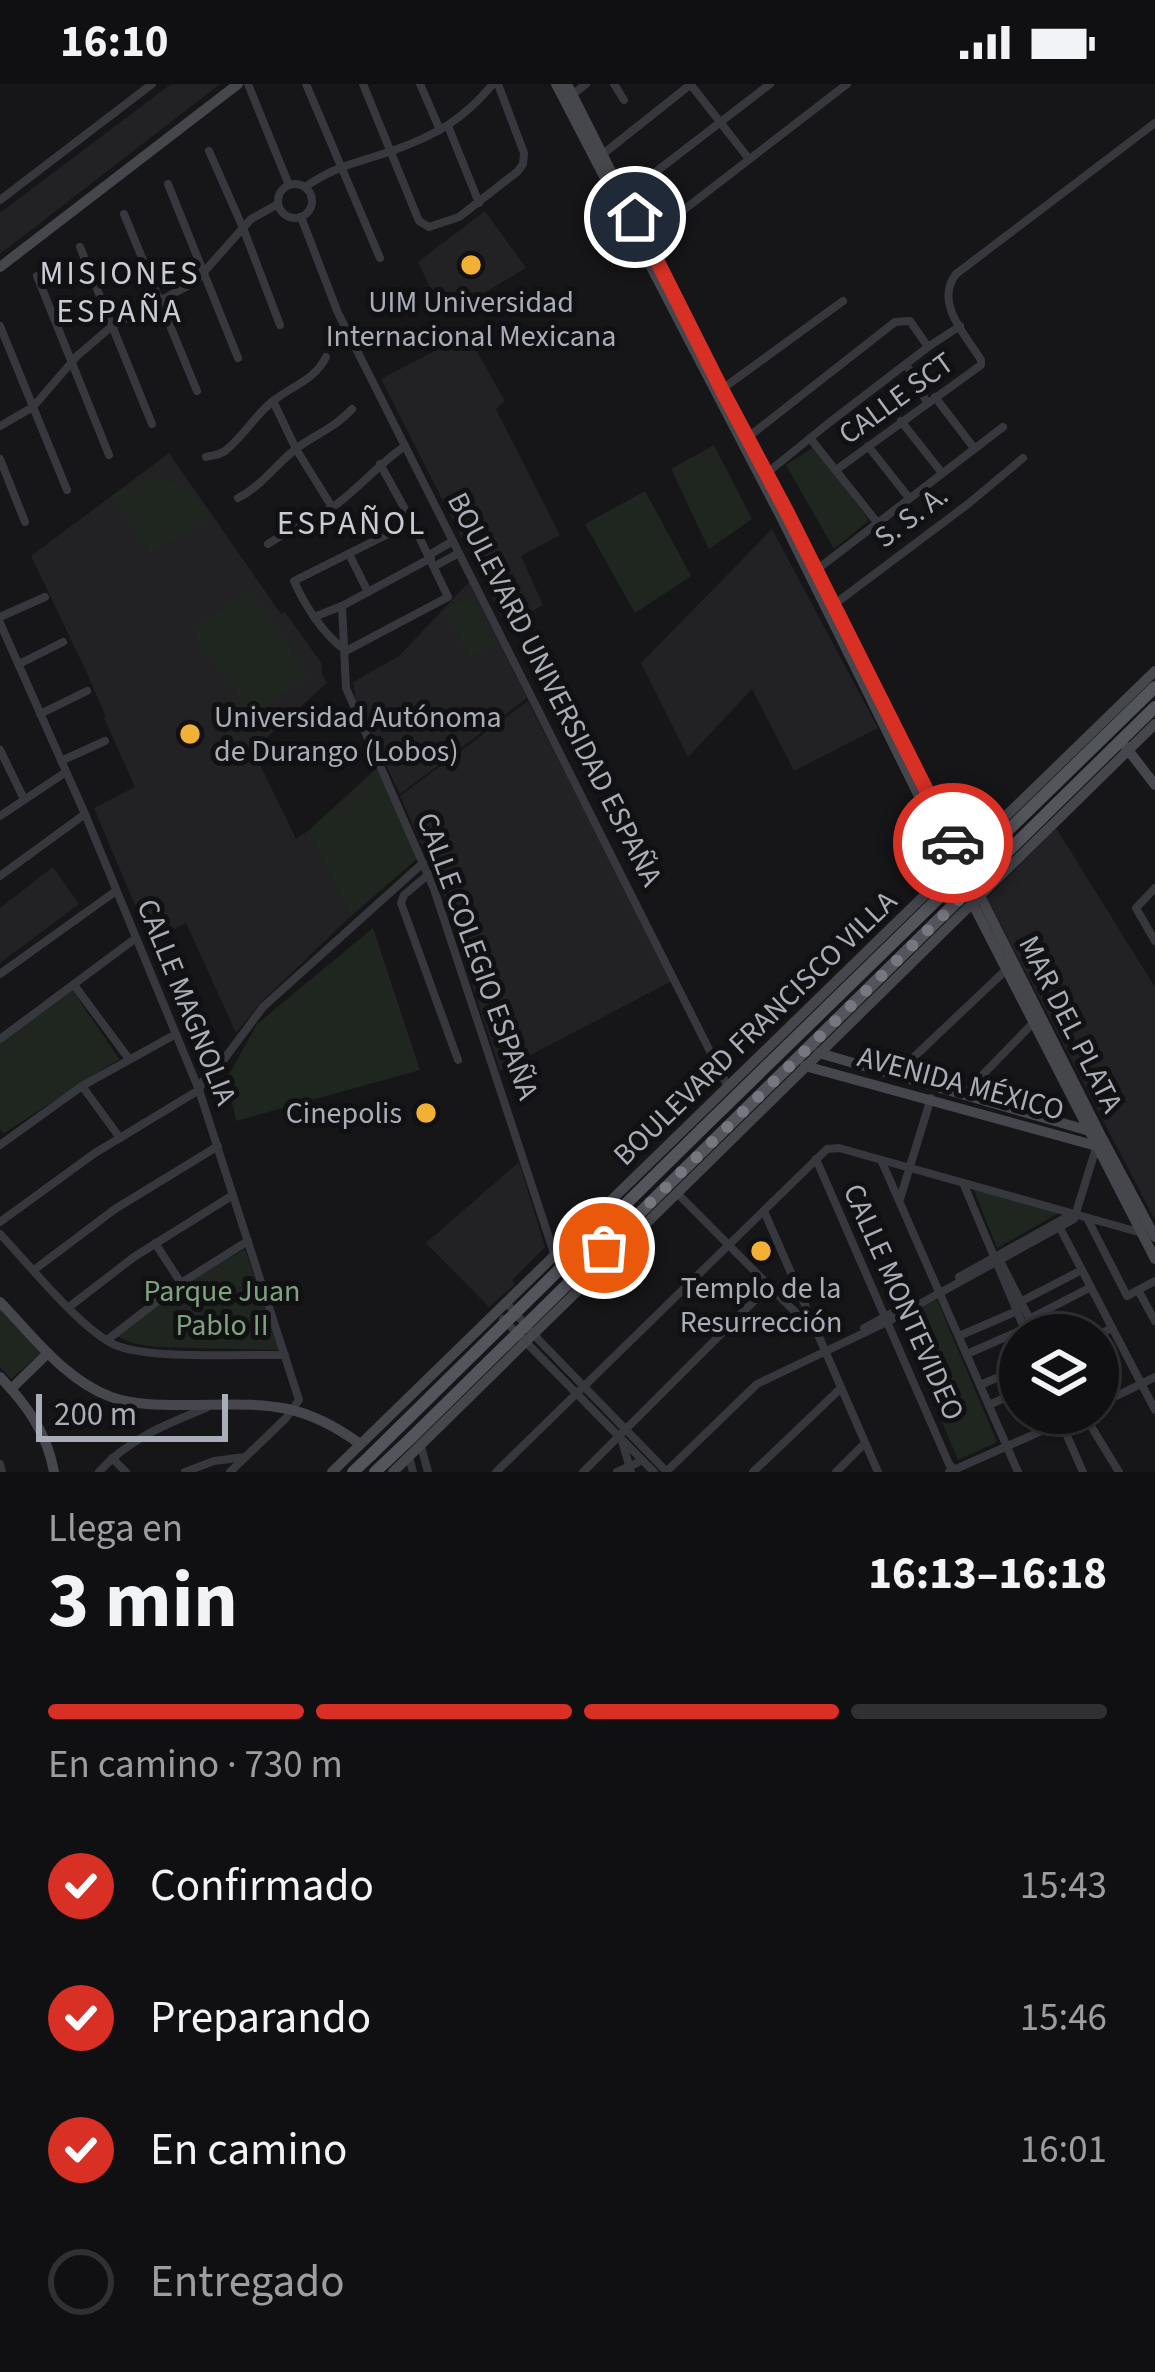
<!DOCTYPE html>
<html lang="es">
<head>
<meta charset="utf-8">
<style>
	body { margin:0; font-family:"Source Sans 3",sans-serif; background:#19191b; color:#f1f3f6; height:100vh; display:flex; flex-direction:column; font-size:45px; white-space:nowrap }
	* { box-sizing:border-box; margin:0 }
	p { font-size:39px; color:#9c9d9f }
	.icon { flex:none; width:66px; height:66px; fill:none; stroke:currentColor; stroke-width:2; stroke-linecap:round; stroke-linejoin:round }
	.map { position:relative; height:1388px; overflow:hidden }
	.side { display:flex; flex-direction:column; background:#101012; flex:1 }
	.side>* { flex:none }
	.fabs { position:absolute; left:999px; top:1230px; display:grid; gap:24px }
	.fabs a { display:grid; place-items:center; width:120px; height:120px; border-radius:50%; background:#101012; box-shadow:0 3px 9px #0004,0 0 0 3px #303032; font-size:60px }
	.scale { position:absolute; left:36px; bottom:30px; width:192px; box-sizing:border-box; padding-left:12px; border:6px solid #a8adb8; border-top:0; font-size:33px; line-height:42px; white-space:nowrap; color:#a8adb8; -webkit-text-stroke:9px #111113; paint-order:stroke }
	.pin { position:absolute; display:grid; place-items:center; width:102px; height:102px; color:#fff; margin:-51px; border:6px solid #fff; border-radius:50%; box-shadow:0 3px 12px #0007 }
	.courier { position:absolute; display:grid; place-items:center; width:120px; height:120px; margin:-60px; border:9px solid #d93025; border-radius:50%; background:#fff; color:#222; box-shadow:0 3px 15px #0007 }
	.headline em { font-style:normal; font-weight:700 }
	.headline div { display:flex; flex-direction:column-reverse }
	.headline { display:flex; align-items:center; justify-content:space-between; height:204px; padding:0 48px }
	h1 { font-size:78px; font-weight:700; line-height:90px }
	.bar { display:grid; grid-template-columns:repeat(4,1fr); gap:18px 12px; align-content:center; height:144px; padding:0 48px }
	.bar i { height:15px; border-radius:9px; background:#303032 }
	.bar .current { background:#d93025 }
	.bar p { grid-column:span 4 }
	ol { padding:0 48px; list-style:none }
	li { display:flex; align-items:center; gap:36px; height:132px }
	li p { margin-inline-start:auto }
	li .icon { padding:12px; border-radius:50%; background:#d93025; color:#fff; stroke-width:4 }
	li:last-child { color:#9c9d9f }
	li i { width:66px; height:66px; border:6px solid #303032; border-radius:50% }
	.status { display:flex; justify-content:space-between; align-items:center; height:84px; padding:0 60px; background:#101012; direction:ltr }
	.status svg { height:33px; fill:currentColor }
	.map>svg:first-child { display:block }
	.built { fill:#222225 }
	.green { fill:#1e261f }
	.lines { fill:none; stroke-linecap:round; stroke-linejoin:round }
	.street { stroke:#37383d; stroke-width:8 }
	.secondary { stroke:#45474d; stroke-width:10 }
	.primary { stroke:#53555c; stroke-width:12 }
	.primary-bridge { stroke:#53555c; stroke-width:12 }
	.done { stroke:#757880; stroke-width:12; stroke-dasharray:0 21.6 }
	.route { stroke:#d93025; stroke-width:15 }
	.poi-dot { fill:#f2b134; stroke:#111113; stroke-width:4.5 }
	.labels { text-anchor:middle; stroke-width:10; stroke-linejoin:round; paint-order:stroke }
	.poi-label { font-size:30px; fill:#a8adb8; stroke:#111113 }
	.street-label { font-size:30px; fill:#a8adb8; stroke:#111113 }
	.park-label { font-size:30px; fill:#7fa381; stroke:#111113 }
	.neighbourhood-label { font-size:33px; letter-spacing:3px; fill:#c9ccd4; stroke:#111113 }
</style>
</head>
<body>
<div class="status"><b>16:10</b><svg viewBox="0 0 49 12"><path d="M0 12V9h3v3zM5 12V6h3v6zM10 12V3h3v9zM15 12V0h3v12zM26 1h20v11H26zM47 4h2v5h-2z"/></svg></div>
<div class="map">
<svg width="1155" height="1388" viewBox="0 0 1155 1388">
	<rect width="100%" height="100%" fill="#161618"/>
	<g class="built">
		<path d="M171,0H220L0,170V129Z"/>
		<path d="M485,127L526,184L444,233L418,178Z"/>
		<path d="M467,250L505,317L496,325L560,451L521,472L543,521L506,541L381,295Z"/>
		<path d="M169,369L281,530L285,528L322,580V590L327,599L253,666L296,755L308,747L350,833L262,917L236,949L186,839L150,857L94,724L135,703L104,634L106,633L86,587L31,472Z"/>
		<path d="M772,445L878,644L794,687L752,605L688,673L641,579Z"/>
		<path d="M469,498L527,614L400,710L356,617L353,598L399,572Z"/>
		<path d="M528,617L672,897L500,987L442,806L400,712Z"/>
		<path d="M1056,744L1155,903V1136L987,814Z"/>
		<path d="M53,783L79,820L0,879V824Z"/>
		<path d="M519,1078L545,1163L512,1196L515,1200L489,1223L426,1159Z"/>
	</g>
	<g class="green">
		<path d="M714,361L752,435L709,465L671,385Z"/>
		<path d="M814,363L869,436L834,465L786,381Z"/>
		<path d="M152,392C183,399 195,407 210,434L151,469L113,411L133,398Z"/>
		<path d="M645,407L691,492L635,529L585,440Z"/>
		<path d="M250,506L309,591L252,632L192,547Z"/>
		<path d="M471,513L496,561L469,574L445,525Z"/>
		<path d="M377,684L418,774L350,833L308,747Z"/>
		<path d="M373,844L420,986L236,1037L227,994L257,940Z"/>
		<path d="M71,904L119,975L4,1049L0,1045V957Z"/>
		<path d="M973,1104L1059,1129L997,1164Z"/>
		<path d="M245,1165L279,1266L156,1263L136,1260L116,1252L183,1201Z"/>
		<path d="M937,1216L997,1358L958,1376L899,1235Z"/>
		<path d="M0,1222L43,1267L11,1295L0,1283Z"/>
	</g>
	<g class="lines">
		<g class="street">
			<path d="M248,0L289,101"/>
			<path d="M306,0L380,174"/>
			<path d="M363,0L419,137L429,143L459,133L517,88L523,80L524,69L498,0"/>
			<path d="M420,0L440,46"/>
			<path d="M614,0L624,16"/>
			<path d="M691,1L749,75"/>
			<path d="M573,10L586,0"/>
			<path d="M448,42L479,119"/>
			<path d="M209,67L243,144L280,241"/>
			<path d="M603,70L691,0"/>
			<circle cx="295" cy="117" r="17"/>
			<path d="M168,100L238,274"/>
			<path d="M305,103C335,82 359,78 392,67C436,51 463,36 493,0"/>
			<path d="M623,113L770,0"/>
			<path d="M0,116L152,0"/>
			<path d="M124,130L197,307"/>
			<path d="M301,133L338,229L728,1003"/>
			<path d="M646,155L847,0"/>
			<path d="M80,163L152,340"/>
			<path d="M37,192L109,371"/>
			<path d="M0,242L67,406"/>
			<path d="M906,281C916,293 919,306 927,318"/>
			<path d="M718,308L843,217"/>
			<path d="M935,313L974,364"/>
			<path d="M273,317L296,365L332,423"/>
			<path d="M901,337L942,389"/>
			<path d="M0,342L33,323L77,272L112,242L195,198L251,135L278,120"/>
			<path d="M747,354L895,238L910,237L928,263"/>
			<path d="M810,354L876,437"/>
			<path d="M868,362L909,414"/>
			<path d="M206,373C215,371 217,372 225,367C243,353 255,331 273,317C293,301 314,297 326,273"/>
			<path d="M0,375L25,438"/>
			<path d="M380,380L412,438L448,513L346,567C323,550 305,522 294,497L412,438"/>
			<path d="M836,386L981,281V276C965,250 934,219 956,190L1155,39"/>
			<path d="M767,389L830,338L928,263L960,242"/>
			<path d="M238,414C262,402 276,380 297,364C316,350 336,343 352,325"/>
			<path d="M268,460C290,445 315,435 337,420C361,402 380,379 405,362"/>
			<path d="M349,470L368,508"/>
			<path d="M429,471L453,457"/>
			<path d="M435,482L459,469"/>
			<path d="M815,487L1003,343"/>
			<path d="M342,522L346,604L434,805L555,1172"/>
			<path d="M832,522L968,420L1023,374"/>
			<path d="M0,533L45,513"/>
			<path d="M314,533L342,522L431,474"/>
			<path d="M0,539L85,730L199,1006L299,1316L286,1334L230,1388"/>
			<path d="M19,580L63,558"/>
			<path d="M40,630L87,607"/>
			<path d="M0,666L24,715"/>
			<path d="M61,677L105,657"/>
			<path d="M0,732L66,688"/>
			<path d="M429,790L404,811L401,819L458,976"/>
			<path d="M0,792L85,730"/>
			<path d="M1155,804L1136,824L1155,857"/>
			<path d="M0,890L116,807"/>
			<path d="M74,901L129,975"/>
			<path d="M0,955L136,854"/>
			<path d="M896,990L1008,884"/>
			<path d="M82,1002L120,1054"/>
			<path d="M964,1010L1034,938"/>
			<path d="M0,1061L82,1002L176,950"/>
			<path d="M816,1075L949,1380L956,1388"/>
			<path d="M882,1078L1018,1388"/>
			<path d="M964,1101L1027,1251"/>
			<path d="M677,1109L813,1246"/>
			<path d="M900,1115L931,1014"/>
			<path d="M764,1127L878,1388"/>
			<path d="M1087,1134L1127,1212L1155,1197"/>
			<path d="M0,1138L95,1069L199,1006L203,997L222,978L263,923L423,779"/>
			<path d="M1060,1144L1155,1326"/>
			<path d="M0,1150C28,1179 80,1245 115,1261C151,1276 243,1270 285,1271"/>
			<path d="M155,1159L181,1199"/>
			<path d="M998,1173L1038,1251"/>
			<path d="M34,1186L115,1125L218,1062"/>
			<path d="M959,1193L1072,1130"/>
			<path d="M1138,1206L1155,1237"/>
			<path d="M506,1218L533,1250L666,1387"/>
			<path d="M1020,1218L1082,1186"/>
			<path d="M69,1223L134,1173L233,1111"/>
			<path d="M503,1235L654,1388"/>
			<path d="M1029,1235L1091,1203"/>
			<path d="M864,1244L909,1220"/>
			<path d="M1097,1251L1112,1244"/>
			<path d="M959,1252L1017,1227"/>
			<path d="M107,1256L181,1199L248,1157"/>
			<path d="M967,1270L1024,1245"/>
			<path d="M980,1301L1020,1284"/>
			<path d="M989,1321L1020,1307"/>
			<path d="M1098,1321L1155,1293"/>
			<path d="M1063,1329L1064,1345L1083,1388"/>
			<path d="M1083,1329L1119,1388"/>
			<path d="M622,1357L631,1388"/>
			<path d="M421,1362L428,1388"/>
			<path d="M409,1373L413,1388"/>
			<path d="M112,1374L126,1388"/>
			<path d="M0,1380L2,1388"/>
			<path d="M99,1388C128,1355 166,1340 206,1324"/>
			<path d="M185,1388L214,1377L245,1373"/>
			<path d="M496,1388L827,1065L839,1064L1142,1149"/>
			<path d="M583,1388L769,1202"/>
			<path d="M617,1388L637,1379"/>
			<path d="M666,1388L757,1300L887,1238L1074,1135L1097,1061"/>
			<path d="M753,1388L841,1304"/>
			<path d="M836,1388L865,1359"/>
			<path d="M949,1388L1082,1329"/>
		</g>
		<g class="secondary">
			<path d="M556,0L781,433L959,793L1155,1175"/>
			<path d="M567,0L721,306L788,430L1099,1048L1155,1153"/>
			<path d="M0,183L238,0"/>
			<path d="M1125,662L1155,701"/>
			<path d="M819,969L1090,1047"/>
			<path d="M805,982L1093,1061L1103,1060"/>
			<path d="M0,1218C33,1252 65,1296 111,1313C134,1321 160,1321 184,1321C258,1321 296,1313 360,1360"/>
			<path d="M0,1293C27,1321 47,1349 54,1388"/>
			<path d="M11,1305L48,1269"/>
			<path d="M332,1388L1155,587"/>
			<path d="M393,1388L1155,640"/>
		</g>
		<g class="primary">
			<path d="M702,1045L1155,603"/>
			<path d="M714,1056L1155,623"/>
			<path d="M353,1388L371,1371"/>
			<path d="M375,1388L411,1354"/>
		</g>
		<g class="primary-bridge">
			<path d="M411,1354L714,1056"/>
			<path d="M371,1371L702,1045"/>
		</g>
	</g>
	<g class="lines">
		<path class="done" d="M604,1164L974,801L953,759"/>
		<path class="route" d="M635,133L722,306L788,430L953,759"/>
	</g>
	<g class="poi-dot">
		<circle cx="471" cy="181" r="12"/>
		<circle cx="190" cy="650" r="12"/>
		<circle cx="426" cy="1029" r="12"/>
		<circle cx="761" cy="1167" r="12"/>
	</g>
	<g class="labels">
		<g class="poi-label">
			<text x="471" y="228">UIM Universidad<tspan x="471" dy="34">Internacional Mexicana</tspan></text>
			<text x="214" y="643" text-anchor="start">Universidad Autónoma<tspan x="214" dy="34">de Durango (Lobos)</tspan></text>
			<text x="402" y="1039" text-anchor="end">Cinepolis</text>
			<text x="761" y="1214">Templo de la<tspan x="761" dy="34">Resurrección</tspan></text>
		</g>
		<g class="street-label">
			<text transform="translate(896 314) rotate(-36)" y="10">CALLE SCT</text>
			<text transform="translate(911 432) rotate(-37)" y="10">S. S. A.</text>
			<text transform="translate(555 605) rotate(63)" y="10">BOULEVARD UNIVERSIDAD ESPAÑA</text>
			<text transform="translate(478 872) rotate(70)" y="10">CALLE COLEGIO ESPAÑA</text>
			<text transform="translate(187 918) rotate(68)" y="10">CALLE MAGNOLIA</text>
			<text transform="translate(1071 940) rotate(63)" y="10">MAR DEL PLATA</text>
			<text transform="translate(755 944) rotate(-44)" y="10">BOULEVARD FRANCISCO VILLA</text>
			<text transform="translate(961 999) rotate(15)" y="10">AVENIDA MÉXICO</text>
			<text transform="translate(904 1218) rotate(66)" y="10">CALLE MONTEVIDEO</text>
		</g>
		<g class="park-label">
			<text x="222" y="1217">Parque Juan<tspan x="222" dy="34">Pablo II</tspan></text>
		</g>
		<g class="neighbourhood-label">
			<text x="120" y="200">MISIONES<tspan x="120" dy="38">ESPAÑA</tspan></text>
			<text x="352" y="450">ESPAÑOL</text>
		</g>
	</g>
</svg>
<div class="fabs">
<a><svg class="icon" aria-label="layers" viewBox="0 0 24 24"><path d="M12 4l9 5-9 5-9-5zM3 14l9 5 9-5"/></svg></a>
</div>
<div class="scale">200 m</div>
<div class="pin" style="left:604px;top:1164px;background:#ea580c"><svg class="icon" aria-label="bag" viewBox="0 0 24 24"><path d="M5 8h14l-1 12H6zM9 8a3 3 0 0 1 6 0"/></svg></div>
<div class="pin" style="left:635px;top:133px;background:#1f2937"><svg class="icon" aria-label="home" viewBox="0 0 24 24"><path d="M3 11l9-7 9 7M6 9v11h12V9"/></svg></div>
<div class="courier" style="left:953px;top:759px"><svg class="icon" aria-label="car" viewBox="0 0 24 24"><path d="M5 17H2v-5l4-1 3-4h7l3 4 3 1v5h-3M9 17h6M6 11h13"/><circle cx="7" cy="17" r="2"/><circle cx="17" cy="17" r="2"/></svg></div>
</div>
<section class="side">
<div class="headline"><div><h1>3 min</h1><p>Llega en</p></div><em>16:13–16:18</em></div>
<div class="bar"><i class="current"></i><i class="current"></i><i class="current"></i><i></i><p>En camino · 730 m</p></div>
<ol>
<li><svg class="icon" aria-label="check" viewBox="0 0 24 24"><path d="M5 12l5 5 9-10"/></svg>Confirmado<p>15:43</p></li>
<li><svg class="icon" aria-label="check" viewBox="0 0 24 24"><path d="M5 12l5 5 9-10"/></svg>Preparando<p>15:46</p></li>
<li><svg class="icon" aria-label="check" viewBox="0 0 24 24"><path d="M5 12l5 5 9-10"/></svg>En camino<p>16:01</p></li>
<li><i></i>Entregado</li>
</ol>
</section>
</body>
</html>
